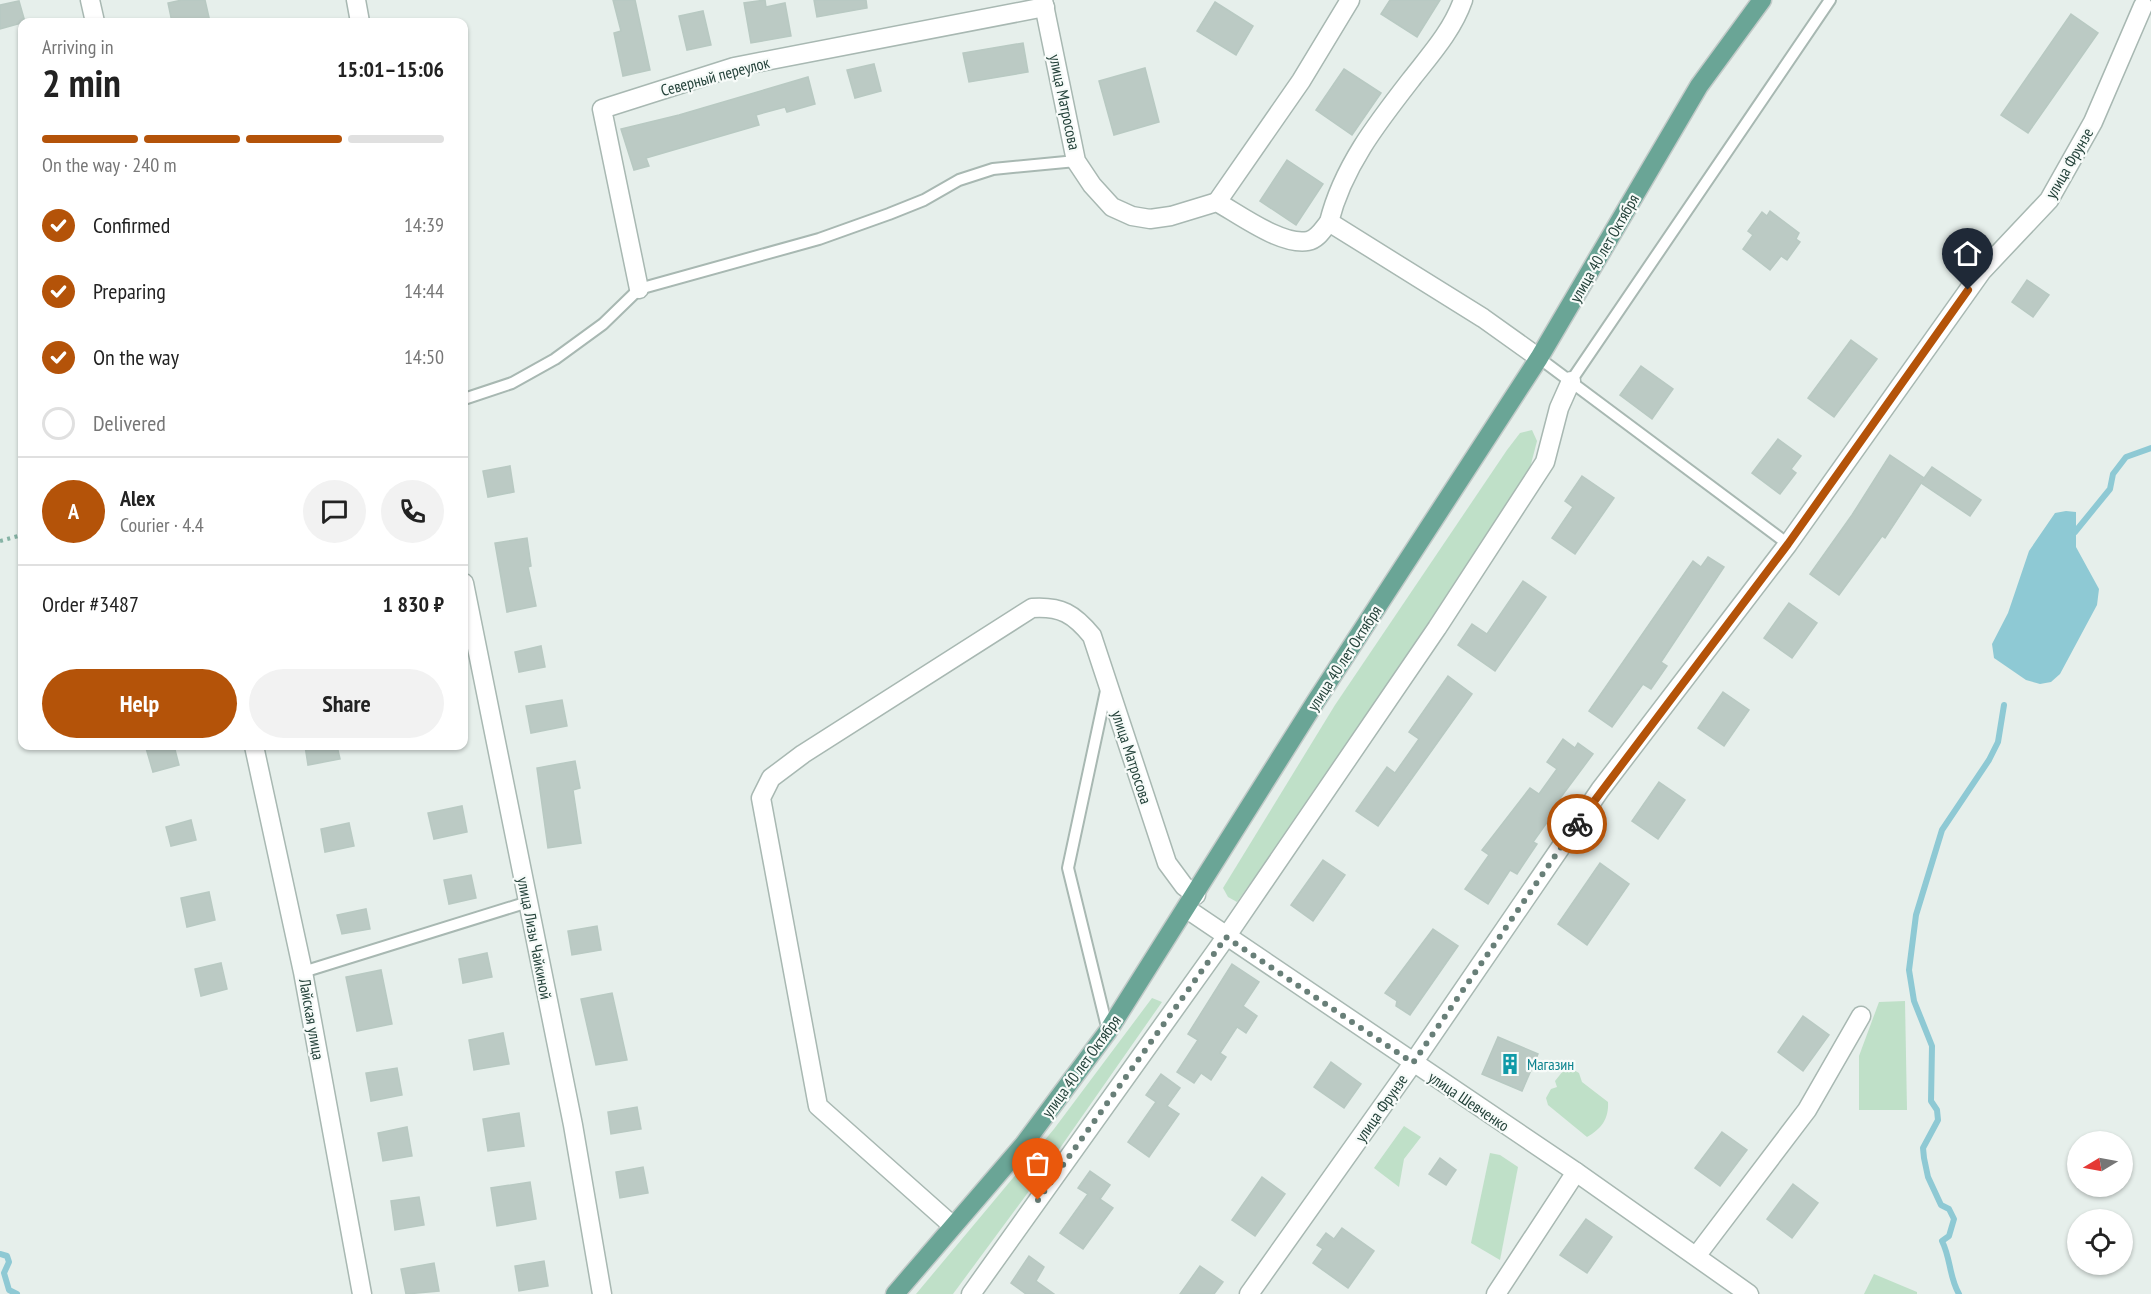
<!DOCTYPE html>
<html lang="en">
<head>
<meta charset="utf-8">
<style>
	body { margin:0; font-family:"PT Sans Narrow",sans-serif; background:#f2f2f2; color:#222; height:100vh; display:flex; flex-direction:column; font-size:22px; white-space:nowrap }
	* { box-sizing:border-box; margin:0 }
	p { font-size:20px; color:#767676 }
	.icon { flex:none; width:33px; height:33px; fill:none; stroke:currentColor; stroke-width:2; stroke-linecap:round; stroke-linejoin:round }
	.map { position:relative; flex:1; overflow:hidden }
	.sheet { position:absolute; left:18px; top:18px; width:450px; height:732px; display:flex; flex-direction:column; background:#fff; border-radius:12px; box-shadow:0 2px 4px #0004 }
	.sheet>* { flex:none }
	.needle { width:39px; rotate:260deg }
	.buttons { position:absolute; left:2067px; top:1131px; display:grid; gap:12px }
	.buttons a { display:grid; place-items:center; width:66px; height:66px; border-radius:50%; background:#fff; box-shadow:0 2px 4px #0004; font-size:30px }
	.pin { position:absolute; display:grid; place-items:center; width:51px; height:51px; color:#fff; margin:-62px -26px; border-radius:50% 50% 50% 0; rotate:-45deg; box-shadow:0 0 6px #0007 }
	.pin .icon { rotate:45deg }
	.courier { position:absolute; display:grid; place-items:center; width:60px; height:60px; margin:-30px; border:4px solid #b45309; border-radius:50%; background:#fff; color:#222; box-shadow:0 2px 8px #0007 }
	.summary em { font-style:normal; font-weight:600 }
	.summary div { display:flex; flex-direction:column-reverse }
	.summary { display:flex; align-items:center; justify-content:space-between; height:102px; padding:0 24px }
	h1 { font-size:39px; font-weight:600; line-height:45px }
	.bar { display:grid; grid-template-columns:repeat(4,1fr); gap:9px 6px; align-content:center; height:72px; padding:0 24px }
	.bar i { height:8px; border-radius:4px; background:#e0e0e0 }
	.bar .on { background:#b45309 }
	.bar p { grid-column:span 4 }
	.line { display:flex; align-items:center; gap:15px; padding:0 24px; border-top:2px solid #e0e0e0 }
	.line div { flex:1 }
	.round { display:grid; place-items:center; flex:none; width:63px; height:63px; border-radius:32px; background:#f2f2f2 }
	ol { padding:0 24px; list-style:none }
	li { display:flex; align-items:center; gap:18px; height:66px }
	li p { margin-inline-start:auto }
	li .icon { padding:6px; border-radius:50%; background:#b45309; color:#fff; stroke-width:4 }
	li:last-child { color:#767676 }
	li i { width:33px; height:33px; border:3px solid #e0e0e0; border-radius:50% }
	.action { display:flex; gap:12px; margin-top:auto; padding:12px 24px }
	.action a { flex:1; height:69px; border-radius:36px; background:#b45309; color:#fff; font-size:24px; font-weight:600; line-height:69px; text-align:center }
	.action a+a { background:#f2f2f2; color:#222 }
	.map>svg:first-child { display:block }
	.green { fill:#bfe0c8 }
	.water { fill:#8ec9d4 }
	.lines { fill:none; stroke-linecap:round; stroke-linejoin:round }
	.stream { stroke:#8ec9d4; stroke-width:6 }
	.building { fill:#bbcac4; stroke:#b8c9c2; stroke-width:1.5 }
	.lane-casing { stroke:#a8b8b2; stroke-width:14 }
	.street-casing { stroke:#a8b8b2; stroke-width:21 }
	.primary-casing { stroke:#c2cac8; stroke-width:21 }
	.path { stroke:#86b3a5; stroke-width:4; stroke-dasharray:3 4.5; stroke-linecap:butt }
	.lane { stroke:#fff; stroke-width:10 }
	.street { stroke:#fff; stroke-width:18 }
	.primary { stroke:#6aa596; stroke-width:18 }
	.done { stroke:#687f78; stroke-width:6; stroke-dasharray:0 10.8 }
	.route { stroke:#b45309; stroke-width:8 }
	.labels { text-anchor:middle; stroke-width:4.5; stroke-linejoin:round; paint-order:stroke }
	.street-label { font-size:16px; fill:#24423a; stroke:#f7fbf9 }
	.culture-label { font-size:16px; fill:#0d838f; stroke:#f7fbf9; text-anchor:start }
</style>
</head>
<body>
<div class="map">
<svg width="2151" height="1294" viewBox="0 0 2151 1294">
	<rect width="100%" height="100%" fill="#e6efeb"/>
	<g class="green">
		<path d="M1532,430L1537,441L1530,468L1337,762L1237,902L1228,897L1223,888L1335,705L1507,450L1520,433Z"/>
		<path d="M1152,998L1162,1002L1046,1168L953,1294H916L1054,1129Z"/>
		<path d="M1905,1001L1907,1110H1859V1056L1879,1002Z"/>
		<path d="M1567,1066L1579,1073L1582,1082L1608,1102C1609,1119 1601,1129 1587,1137L1548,1105L1546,1098L1551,1089L1557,1087L1555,1081Z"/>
		<path d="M1404,1126L1421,1137L1404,1159L1399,1187L1374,1168Z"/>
		<path d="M1490,1153L1500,1155L1518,1167L1500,1260L1471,1243Z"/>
		<path d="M1874,1274L1917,1292V1294H1864Z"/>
	</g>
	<path class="water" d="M2066,511L2076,512V547L2099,589L2097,605L2060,674L2051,682L2040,684L2026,680L1994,658L1992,644L2008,613L2029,551L2055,513Z"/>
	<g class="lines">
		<g class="stream">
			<path d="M2075,532L2110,489L2113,474L2126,457L2151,448"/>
			<path d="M0,1254L7,1256L9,1262L4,1273L9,1290L17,1294"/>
			<path d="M1959,1294C1949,1277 1951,1259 1942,1241L1949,1236L1954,1219L1949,1209L1941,1205L1928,1177L1924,1158L1923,1148L1938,1120L1937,1110L1931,1101L1932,1046L1914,1001L1909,970L1916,915L1942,830L1989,760L1998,742L2004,705"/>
		</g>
	</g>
	<g class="building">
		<path d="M182,0H205L210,22H172L168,3Z"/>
		<path d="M613,0H635L650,70L623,76L614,33L621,31Z"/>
		<path d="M765,0L766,7L785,3L791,36L751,43L744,3Z"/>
		<path d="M814,0H866L867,8L817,17Z"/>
		<path d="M1390,0H1440L1417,37L1381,14Z"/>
		<path d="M19,1L25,22L0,29V5Z"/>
		<path d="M1215,2L1253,26L1236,55L1197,31Z"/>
		<path d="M703,11L711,45L687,50L679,16Z"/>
		<path d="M2071,14L2098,33L2028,133L2001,115Z"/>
		<path d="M1023,43L1028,72L969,82L963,53Z"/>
		<path d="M874,64L881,91L855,98L847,70Z"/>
		<path d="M1145,68L1159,122L1114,135L1099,81Z"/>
		<path d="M1344,69L1381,93L1352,135L1316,110Z"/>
		<path d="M808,77L815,104L787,112L785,107L756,115L759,125L646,158L649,166L634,170L621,129L679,115Z"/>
		<path d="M1287,160L1323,184L1296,225L1260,201Z"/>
		<path d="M1770,211L1799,233L1796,239L1800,242L1787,260L1781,256L1770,270L1743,249L1753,235L1748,231L1762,212L1767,216Z"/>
		<path d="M2027,280L2049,295L2033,317L2012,302Z"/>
		<path d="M1851,340L1877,359L1834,417L1808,398Z"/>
		<path d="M1641,366L1673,389L1652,419L1620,395Z"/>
		<path d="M1778,439L1801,456L1791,469L1796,473L1780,494L1752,473Z"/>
		<path d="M1890,455L1924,478L1922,481L1932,467L1981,500L1970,516L1921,483L1885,538L1882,536L1839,595L1810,574L1852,515Z"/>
		<path d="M510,466L514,492L488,497L483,471Z"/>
		<path d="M1582,476L1614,498L1575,554L1552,538L1573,507L1565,501Z"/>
		<path d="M527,538L531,566L528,567L536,606L507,612L495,543Z"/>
		<path d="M1708,557L1724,567L1661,662L1667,666L1651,689L1643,684L1612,727L1589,711L1693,561L1701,567Z"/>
		<path d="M1523,581L1546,597L1495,671L1458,645L1472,624L1487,634Z"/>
		<path d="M1789,603L1817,623L1792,658L1764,638Z"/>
		<path d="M541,646L545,667L519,672L515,652Z"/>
		<path d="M1448,676L1472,694L1378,826L1356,811L1387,767L1395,773L1419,739L1409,732Z"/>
		<path d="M1723,692L1749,710L1724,746L1698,728Z"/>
		<path d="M562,700L567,726L531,733L526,706Z"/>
		<path d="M1563,739L1575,748L1578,743L1593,754L1555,805L1558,807L1533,842L1537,844L1517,874L1510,870L1488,904L1465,889L1489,855L1482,850L1530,788L1539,794L1557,769L1547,762Z"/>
		<path d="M156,746H174L179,765L153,772L146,748Z"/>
		<path d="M305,746H337L340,759L308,765Z"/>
		<path d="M575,761L580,788L573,790L581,843L548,848L537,768Z"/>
		<path d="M1659,782L1685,800L1658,839L1632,821Z"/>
		<path d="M462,806L467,832L434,839L428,813Z"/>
		<path d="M191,820L196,840L171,846L166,827Z"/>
		<path d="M349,823L354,846L325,852L321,829Z"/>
		<path d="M1323,860L1345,875L1313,921L1291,905Z"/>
		<path d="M1600,863L1629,884L1587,945L1558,924Z"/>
		<path d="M471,875L476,898L449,904L444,880Z"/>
		<path d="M209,892L215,920L187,927L181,898Z"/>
		<path d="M366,909L370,929L342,934L337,915Z"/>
		<path d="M597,926L601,950L572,955L568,931Z"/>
		<path d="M1433,929L1458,946L1410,1015L1396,1006L1397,1001L1385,993Z"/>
		<path d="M487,953L492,977L463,983L459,959Z"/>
		<path d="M221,963L227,989L201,996L195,969Z"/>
		<path d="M1232,964L1259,982L1243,1006L1257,1016L1246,1033L1237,1027L1220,1053L1226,1057L1211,1080L1201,1073L1194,1083L1177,1072L1198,1040L1188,1034Z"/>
		<path d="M381,970L392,1024L357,1031L346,977Z"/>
		<path d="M612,993L627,1060L596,1065L581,999Z"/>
		<path d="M1803,1016L1829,1035L1803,1071L1778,1052Z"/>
		<path d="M503,1033L509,1064L474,1070L469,1040Z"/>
		<path d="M1498,1037L1538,1054L1522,1091L1482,1074Z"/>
		<path d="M1331,1062L1361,1084L1344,1108L1314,1087Z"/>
		<path d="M397,1068L402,1095L371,1101L366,1073Z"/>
		<path d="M1161,1074L1180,1088L1167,1106L1179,1114L1149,1157L1128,1142L1156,1102L1146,1095Z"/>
		<path d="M637,1107L641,1129L611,1134L608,1112Z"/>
		<path d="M519,1113L524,1146L488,1151L483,1119Z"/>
		<path d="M407,1127L412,1156L383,1161L378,1133Z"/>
		<path d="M1722,1132L1747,1150L1720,1186L1695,1168Z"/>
		<path d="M1440,1158L1456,1170L1446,1185L1429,1174Z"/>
		<path d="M643,1167L648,1193L620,1198L616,1172Z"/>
		<path d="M1090,1171L1110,1185L1100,1199L1113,1208L1083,1249L1060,1233L1088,1194L1078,1188Z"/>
		<path d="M1262,1177L1285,1194L1255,1236L1232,1220Z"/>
		<path d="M530,1182L536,1219L497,1226L491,1188Z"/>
		<path d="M1793,1184L1818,1203L1792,1238L1767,1219Z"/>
		<path d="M419,1197L424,1225L395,1230L391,1201Z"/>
		<path d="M1586,1219L1612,1237L1587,1273L1560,1255Z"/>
		<path d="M1342,1228L1374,1251L1348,1288L1313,1263L1323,1249L1317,1245L1326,1233L1334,1239Z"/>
		<path d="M1029,1256L1044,1267L1036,1281L1054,1294H1026L1011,1283Z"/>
		<path d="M544,1261L548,1286L519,1291L515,1266Z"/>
		<path d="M434,1263L439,1291L406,1294L401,1269Z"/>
		<path d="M1200,1266L1223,1282L1214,1294H1180Z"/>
	</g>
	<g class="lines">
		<defs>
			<g id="lane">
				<path d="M1539,358L1788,544"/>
				<path d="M1571,381L1830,0"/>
				<path d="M464,399L512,383L555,359L603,324L639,289L819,239L889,214L924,200L959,180L993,169L1076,161"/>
				<path d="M1107,686L1068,868L1108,1031"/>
				<path d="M303,972L528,902"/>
			</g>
			<g id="street">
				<path d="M90,0L95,22"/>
				<path d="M356,0L360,22"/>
				<path d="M1043,0L1076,161L1092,185L1112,207L1132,216L1150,219L1171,216L1217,202C1240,215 1282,246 1308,241C1318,239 1323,229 1329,222"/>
				<path d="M1463,0C1453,29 1432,53 1413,77C1378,122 1343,166 1329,222L1483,318L1539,358"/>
				<path d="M1217,202L1301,81L1350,0"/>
				<path d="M639,289L602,109L734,67L1045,7"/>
				<path d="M464,583L573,1125L602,1294"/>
				<path d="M254,746L303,972L362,1294"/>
				<path d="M1187,909L1576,1172L1749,1294"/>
				<path d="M953,1226L818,1106L761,798L771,778L803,754L1032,608C1061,606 1074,614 1092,636L1167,863L1184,886L1196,895"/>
				<path d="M1697,1255L1807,1110L1861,1016"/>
				<path d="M971,1294L1226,937L1437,628L1545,462L1559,408L1571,381"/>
				<path d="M1249,1294L1413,1063L1600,790L1788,544L1982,271L2049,200L2093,122L2143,6"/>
				<path d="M1496,1294L1576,1172"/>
			</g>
			<path id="primary" d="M895,1294L1024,1144L1108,1031L1316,701L1539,358L1699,86L1762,0"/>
		</defs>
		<use href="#lane" class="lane-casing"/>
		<use href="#street" class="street-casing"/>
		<use href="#primary" class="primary-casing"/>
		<path class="path" d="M0,541L22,535"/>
		<use href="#lane" class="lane"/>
		<use href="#street" class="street"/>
		<use href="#primary" class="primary"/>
	</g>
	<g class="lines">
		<path class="done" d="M1038,1200L1226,937L1413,1063L1577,824"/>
		<path class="route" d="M1577,824L1788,544L1968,290"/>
	</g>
	<defs>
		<symbol id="building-bare" viewBox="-9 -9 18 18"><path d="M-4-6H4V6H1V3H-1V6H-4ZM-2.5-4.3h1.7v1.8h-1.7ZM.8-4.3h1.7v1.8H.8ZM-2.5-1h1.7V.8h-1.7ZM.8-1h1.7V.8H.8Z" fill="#0f9aa8" stroke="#f7fbf9" stroke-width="2.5" paint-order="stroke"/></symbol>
	</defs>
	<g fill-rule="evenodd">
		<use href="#building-bare" x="1495" y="1049" width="30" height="30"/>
	</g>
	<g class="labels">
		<g class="street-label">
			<text transform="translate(715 76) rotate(-15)" y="6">Северный переулок</text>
			<text transform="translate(1065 102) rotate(78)" y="6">улица Матросова</text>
			<text transform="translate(2069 163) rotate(-60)" y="6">улица Фрунзе</text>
			<text transform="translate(1604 248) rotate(-60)" y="6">улица 40 лет Октября</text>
			<text transform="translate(1344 658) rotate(-57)" y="6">улица 40 лет Октября</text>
			<text transform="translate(1132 757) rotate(72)" y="6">улица Матросова</text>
			<text transform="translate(535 938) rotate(79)" y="6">улица Лизы Чайкиной</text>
			<text transform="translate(312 1019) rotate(80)" y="6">Лайская улица</text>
			<text transform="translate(1081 1066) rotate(-54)" y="6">улица 40 лет Октября</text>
			<text transform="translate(1469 1101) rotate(34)" y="6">улица Шевченко</text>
			<text transform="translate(1381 1108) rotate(-55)" y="6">улица Фрунзе</text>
		</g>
		<g class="culture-label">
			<text x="1527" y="1070">Магазин</text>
		</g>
	</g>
</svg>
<div class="buttons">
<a><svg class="needle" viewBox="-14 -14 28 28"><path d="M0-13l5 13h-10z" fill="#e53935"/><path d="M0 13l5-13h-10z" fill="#767676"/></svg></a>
<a><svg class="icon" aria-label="locate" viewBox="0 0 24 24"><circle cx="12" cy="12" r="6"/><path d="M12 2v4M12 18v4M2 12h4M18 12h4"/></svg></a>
</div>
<div class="pin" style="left:1038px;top:1200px;background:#ea580c"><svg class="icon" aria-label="bag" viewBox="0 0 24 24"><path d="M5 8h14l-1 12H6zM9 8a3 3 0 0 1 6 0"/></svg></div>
<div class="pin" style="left:1968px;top:290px;background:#1f2937"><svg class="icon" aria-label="home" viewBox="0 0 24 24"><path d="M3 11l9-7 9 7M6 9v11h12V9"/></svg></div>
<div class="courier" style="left:1577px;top:824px"><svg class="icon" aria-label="bike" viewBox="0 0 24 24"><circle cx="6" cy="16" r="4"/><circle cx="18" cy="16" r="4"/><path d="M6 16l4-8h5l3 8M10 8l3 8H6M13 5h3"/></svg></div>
<section class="sheet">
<div class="summary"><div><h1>2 min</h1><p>Arriving in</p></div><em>15:01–15:06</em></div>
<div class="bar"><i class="on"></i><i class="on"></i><i class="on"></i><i></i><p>On the way · 240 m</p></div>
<ol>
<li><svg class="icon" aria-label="check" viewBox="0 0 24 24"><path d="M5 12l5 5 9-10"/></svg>Confirmed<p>14:39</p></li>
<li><svg class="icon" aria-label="check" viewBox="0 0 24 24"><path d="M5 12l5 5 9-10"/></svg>Preparing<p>14:44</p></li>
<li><svg class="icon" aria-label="check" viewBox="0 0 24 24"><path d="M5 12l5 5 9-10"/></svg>On the way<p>14:50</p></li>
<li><i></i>Delivered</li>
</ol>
<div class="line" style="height:108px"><b class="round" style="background:#b45309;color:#fff">A</b><div><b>Alex</b><p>Courier · 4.4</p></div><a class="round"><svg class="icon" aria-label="chat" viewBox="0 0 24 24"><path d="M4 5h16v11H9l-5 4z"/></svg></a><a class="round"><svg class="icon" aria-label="phone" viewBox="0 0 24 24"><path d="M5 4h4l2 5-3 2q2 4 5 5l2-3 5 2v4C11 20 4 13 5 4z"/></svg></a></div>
<div class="line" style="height:78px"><div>Order #3487</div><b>1 830 ₽</b></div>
<div class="action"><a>Help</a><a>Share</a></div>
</section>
</div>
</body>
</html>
